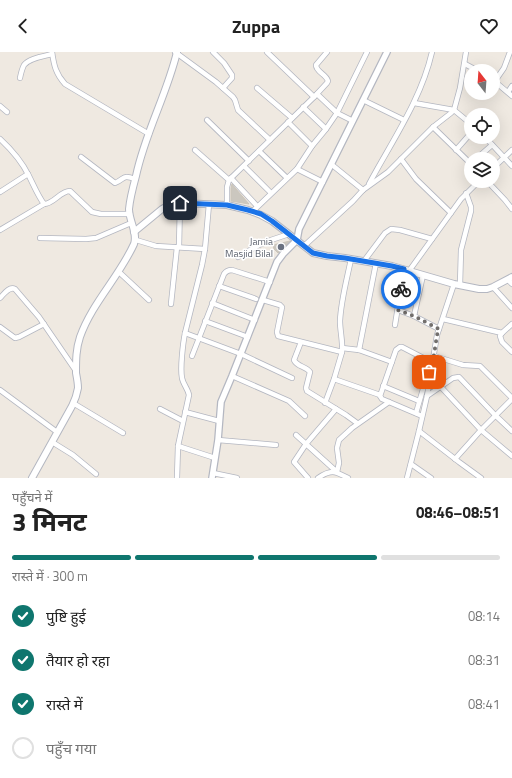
<!DOCTYPE html>
<html lang="hi">
<head>
<meta charset="utf-8">
<style>
	body { margin:0; font-family:"Titillium Web","Noto Sans Devanagari",sans-serif; background:#f2f2f2; color:#222; height:100vh; display:flex; flex-direction:column; font-size:15px; white-space:nowrap }
	* { box-sizing:border-box; margin:0 }
	p { font-size:13px; color:#767676 }
	.icon { flex:none; width:22px; height:22px; fill:none; stroke:currentColor; stroke-width:2; stroke-linecap:round; stroke-linejoin:round }
	.map { position:relative; height:426px; overflow:hidden }
	.drawer { display:flex; flex-direction:column; background:#fff; flex:1 }
	.drawer>* { flex:none }
	.needle { width:26px; rotate:343deg }
	.tools { position:absolute; left:464px; top:12px; display:grid; gap:8px }
	.tools a { display:grid; place-items:center; width:36px; height:36px; border-radius:50%; background:#fff; box-shadow:0 4px 16px #0002; font-size:20px }
	.pin { position:absolute; display:grid; place-items:center; width:34px; height:34px; color:#fff; margin:-17px; border-radius:8px; box-shadow:0 2px 6px #0006 }
	.courier { position:absolute; display:grid; place-items:center; width:40px; height:40px; margin:-20px; border:3px solid #1a73e8; border-radius:50%; background:#fff; color:#222; box-shadow:0 1px 5px #0007 }
	.head em { font-style:normal; font-weight:700 }
	.head div { display:flex; flex-direction:column-reverse }
	.head { display:flex; align-items:center; justify-content:space-between; height:68px; padding:0 12px }
	h1 { font-size:26px; font-weight:700; line-height:30px }
	.bar { display:grid; grid-template-columns:repeat(4,1fr); gap:6px 4px; align-content:center; height:48px; padding:0 12px }
	.bar i { height:5px; border-radius:3px; background:#e0e0e0 }
	.bar .current { background:#0f766e }
	.bar p { grid-column:span 4 }
	ol { padding:0 12px; list-style:none }
	li { display:flex; align-items:center; gap:12px; height:44px }
	li p { margin-inline-start:auto }
	li .icon { padding:4px; border-radius:50%; background:#0f766e; color:#fff; stroke-width:4 }
	li:last-child { color:#767676 }
	li i { width:22px; height:22px; border:2px solid #e0e0e0; border-radius:50% }
	header { display:flex; justify-content:space-between; align-items:center; height:52px; padding:0 12px; background:#fff; font-size:18px; font-weight:700 }
	.map>svg:first-child { display:block }
	.building { fill:#cbc7bf; stroke:#cbc5ba }
	.lines { fill:none; stroke-linecap:round; stroke-linejoin:round }
	.minor-casing { stroke:#b4b7c1; stroke-width:6 }
	.tertiary-casing { stroke:#b4b7c1; stroke-width:8 }
	.secondary-casing { stroke:#b4b7c1; stroke-width:8 }
	.minor { stroke:#fff; stroke-width:4.5 }
	.tertiary { stroke:#fff; stroke-width:5.5 }
	.secondary { stroke:#fff; stroke-width:6 }
	.done { stroke:#726f6d; stroke-width:4; stroke-dasharray:0 7.2 }
	.route { stroke:#1a73e8; stroke-width:5 }
	.worship-dot { fill:#6b7280; stroke:#fff; stroke-width:1.5 }
	.labels { text-anchor:middle; stroke-width:3; stroke-linejoin:round; paint-order:stroke }
	.worship-label { font-size:10px; fill:#5b616d; stroke:#fff; text-anchor:end }
</style>
</head>
<body>
<header><svg class="icon" aria-label="back" viewBox="0 0 24 24"><path d="M15 5l-7 7 7 7"/></svg>Zuppa<svg class="icon" aria-label="heart" viewBox="0 0 24 24"><path d="M12 20l-8-8c-3-5 5-10 8-4 3-6 11-1 8 4z"/></svg></header>
<div class="map">
<svg width="512" height="426" viewBox="0 0 512 426">
	<rect width="100%" height="100%" fill="#efe9e1"/>
	<g class="building">
		<path d="M232,132L236,137L249,152L231,149V136Z"/>
		<path d="M290,189L278,201L274,197L273,193Z"/>
	</g>
	<g class="lines">
		<defs>
			<g id="minor">
				<path d="M52,0C54,14 56,22 65,32L149,82"/>
				<path d="M175,0L216,30L233,45L235,48L238,58L270,88"/>
				<path d="M213,0L224,11L232,23V26L223,36"/>
				<path d="M267,0L314,45"/>
				<path d="M465,12L478,19"/>
				<path d="M20,26C21,21 22,17 24,13C29,6 45,4 52,2"/>
				<path d="M493,28L512,44"/>
				<path d="M495,29L504,16L510,0"/>
				<path d="M257,36L292,66"/>
				<path d="M508,40L512,34"/>
				<path d="M317,42L337,61L353,69"/>
				<path d="M363,48L404,68"/>
				<path d="M414,51L454,58L471,72"/>
				<path d="M0,54L7,60"/>
				<path d="M303,55L326,77"/>
				<path d="M207,68L249,109"/>
				<path d="M288,70L312,94"/>
				<path d="M433,75L471,112"/>
				<path d="M485,85L512,114"/>
				<path d="M0,87C12,98 22,110 29,124C34,134 38,144 44,152C54,152 60,139 70,139L92,160L101,162H130"/>
				<path d="M195,98L229,128"/>
				<path d="M456,98L471,81"/>
				<path d="M259,99L287,126"/>
				<path d="M81,105L115,131C125,127 122,122 135,127"/>
				<path d="M401,107L416,127L451,161"/>
				<path d="M476,107L492,93"/>
				<path d="M331,112L363,138"/>
				<path d="M244,114L271,141"/>
				<path d="M493,116L512,98"/>
				<path d="M297,117L323,130"/>
				<path d="M231,126L257,154"/>
				<path d="M487,129L505,148L512,157"/>
				<path d="M369,132C392,89 421,48 432,0"/>
				<path d="M0,140L28,122"/>
				<path d="M227,153V135L229,128L314,45L327,31L328,29C326,22 316,20 316,13L327,0"/>
				<path d="M252,160L297,117L312,94L326,77L337,61L367,0"/>
				<path d="M0,178L44,152"/>
				<path d="M40,186L86,187L96,186L131,171"/>
				<path d="M136,188L156,194L205,197"/>
				<path d="M304,194L353,149L363,138L388,120L433,75L451,61L454,58L460,36L466,0"/>
				<path d="M179,195L180,151"/>
				<path d="M238,205L259,193L271,188L289,182"/>
				<path d="M364,209L385,181L391,177L400,178L432,187"/>
				<path d="M409,219L461,147L479,129"/>
				<path d="M119,220L149,248"/>
				<path d="M508,228L512,232"/>
				<path d="M460,233L461,198L471,159V155L466,141"/>
				<path d="M219,234L256,247"/>
				<path d="M493,235L512,256"/>
				<path d="M0,246C4,242 9,234 15,237L39,265L76,319"/>
				<path d="M263,248L280,253L282,255L277,280L278,284L342,300"/>
				<path d="M212,251L255,268"/>
				<path d="M171,252L177,195"/>
				<path d="M398,258L414,264L439,277"/>
				<path d="M414,264L423,223"/>
				<path d="M443,267L502,281"/>
				<path d="M205,269L248,285"/>
				<path d="M512,272L502,281L500,284L502,290L512,300"/>
				<path d="M395,273L404,217"/>
				<path d="M0,275L15,286L19,285L44,272"/>
				<path d="M185,281L241,302L292,326"/>
				<path d="M301,290L294,308C297,315 306,314 310,320L306,336L307,339L346,363L357,371"/>
				<path d="M342,296L359,298L392,310"/>
				<path d="M359,298L376,211"/>
				<path d="M192,304L224,222C226,219 228,218 232,218L270,230"/>
				<path d="M434,304L463,313L480,314L512,346"/>
				<path d="M232,324L289,349L305,364"/>
				<path d="M334,327L380,343"/>
				<path d="M383,334L419,349"/>
				<path d="M441,335L481,378L455,407"/>
				<path d="M0,338L57,380"/>
				<path d="M427,344L453,326L459,325L495,363L512,379"/>
				<path d="M512,347L481,378L512,404"/>
				<path d="M73,351L123,381"/>
				<path d="M325,351L334,327L342,300C343,290 340,279 340,269C341,248 347,227 351,207"/>
				<path d="M160,357L183,369"/>
				<path d="M185,360L219,369"/>
				<path d="M416,361L426,327L431,318"/>
				<path d="M422,364L382,347L380,344L396,298L400,295H402L433,311"/>
				<path d="M419,379L459,410L481,426"/>
				<path d="M296,383L337,420L339,411L337,396L339,388L352,376L389,350"/>
				<path d="M218,388L276,393"/>
				<path d="M52,390L73,403L96,422"/>
				<path d="M178,394L215,406"/>
				<path d="M411,412L431,426"/>
				<path d="M213,421L237,426"/>
				<path d="M177,426L178,394L189,343C188,337 183,332 182,326C180,316 183,291 185,281L202,213L205,197L209,152"/>
				<path d="M308,426L294,410L306,392L336,357"/>
				<path d="M318,426C331,417 335,419 348,426"/>
				<path d="M407,426L419,379L427,344L437,283L454,232"/>
			</g>
			<path id="tertiary" d="M212,426L218,388L221,350L232,324L277,210L283,202L297,188L299,177L387,0"/>
			<g id="secondary">
				<path d="M134,180L162,157L171,152L180,151L227,153L248,158L261,163L272,169L313,201L327,204L345,206L392,214L454,232L479,237H487L493,235L512,225"/>
				<path d="M32,426L72,354C75,348 77,342 78,336C78,331 77,326 76,321C76,308 76,297 80,285C92,251 119,225 134,192C138,181 129,169 129,157C130,146 133,135 136,124C145,81 167,42 177,0"/>
			</g>
		</defs>
		<use href="#minor" class="minor-casing"/>
		<use href="#tertiary" class="tertiary-casing"/>
		<use href="#secondary" class="secondary-casing"/>
		<use href="#minor" class="minor"/>
		<use href="#tertiary" class="tertiary"/>
		<use href="#secondary" class="secondary"/>
	</g>
	<g class="lines">
		<path class="done" d="M401,237L398,258L414,264L439,277L437,283L432,316L429,320"/>
		<path class="route" d="M180,151L227,153L248,158L261,162L272,169L313,201L327,204L345,206L392,214L404,217L401,237"/>
	</g>
	<circle class="worship-dot" cx="281" cy="195" r="4"/>
	<g class="labels">
		<g class="worship-label">
			<text x="273" y="193">Jamia<tspan x="273" dy="12">Masjid Bilal</tspan></text>
		</g>
	</g>
</svg>
<div class="tools">
<a><svg class="needle" viewBox="-14 -14 28 28"><path d="M0-13l5 13h-10z" fill="#e53935"/><path d="M0 13l5-13h-10z" fill="#767676"/></svg></a>
<a><svg class="icon" aria-label="locate" viewBox="0 0 24 24"><circle cx="12" cy="12" r="6"/><path d="M12 2v4M12 18v4M2 12h4M18 12h4"/></svg></a>
<a><svg class="icon" aria-label="layers" viewBox="0 0 24 24"><path d="M12 4l9 5-9 5-9-5zM3 14l9 5 9-5"/></svg></a>
</div>
<div class="pin" style="left:429px;top:320px;background:#ea580c"><svg class="icon" aria-label="bag" viewBox="0 0 24 24"><path d="M5 8h14l-1 12H6zM9 8a3 3 0 0 1 6 0"/></svg></div>
<div class="pin" style="left:180px;top:151px;background:#1f2937"><svg class="icon" aria-label="home" viewBox="0 0 24 24"><path d="M3 11l9-7 9 7M6 9v11h12V9"/></svg></div>
<div class="courier" style="left:401px;top:237px"><svg class="icon" aria-label="bike" viewBox="0 0 24 24"><circle cx="6" cy="16" r="4"/><circle cx="18" cy="16" r="4"/><path d="M6 16l4-8h5l3 8M10 8l3 8H6M13 5h3"/></svg></div>
</div>
<section class="drawer">
<div class="head"><div><h1>3 मिनट</h1><p>पहुँचने में</p></div><em>08:46–08:51</em></div>
<div class="bar"><i class="current"></i><i class="current"></i><i class="current"></i><i></i><p>रास्ते में · 300 m</p></div>
<ol>
<li><svg class="icon" aria-label="check" viewBox="0 0 24 24"><path d="M5 12l5 5 9-10"/></svg>पुष्टि हुई<p>08:14</p></li>
<li><svg class="icon" aria-label="check" viewBox="0 0 24 24"><path d="M5 12l5 5 9-10"/></svg>तैयार हो रहा<p>08:31</p></li>
<li><svg class="icon" aria-label="check" viewBox="0 0 24 24"><path d="M5 12l5 5 9-10"/></svg>रास्ते में<p>08:41</p></li>
<li><i></i>पहुँच गया</li>
</ol>
</section>
</body>
</html>
